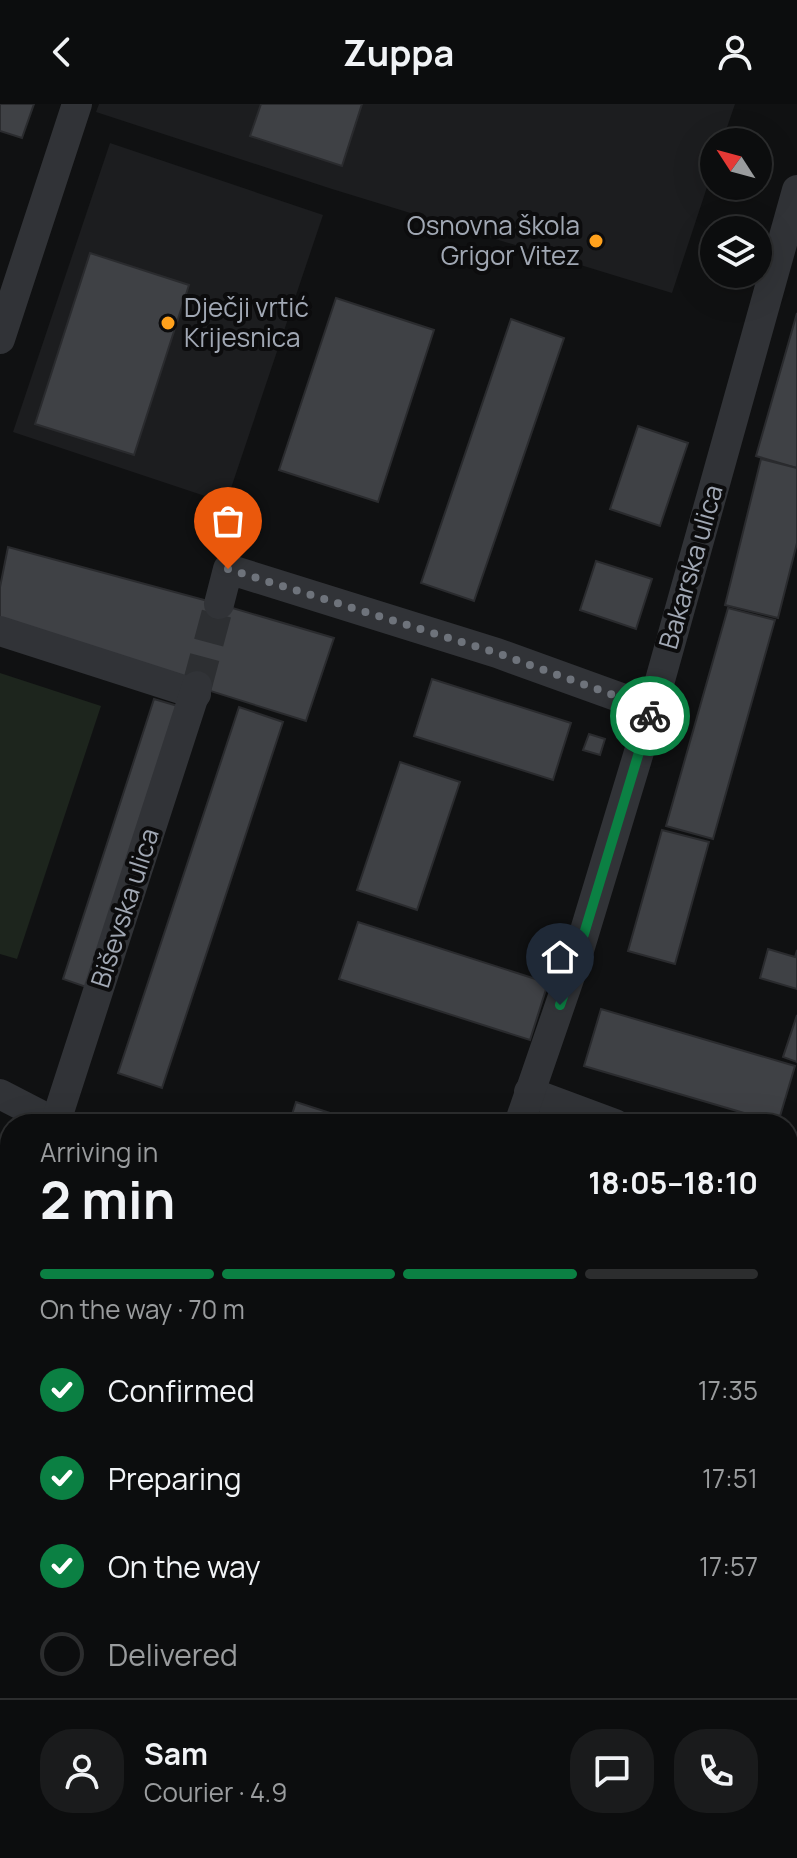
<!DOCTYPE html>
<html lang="en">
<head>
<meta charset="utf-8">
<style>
	body { margin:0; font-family:Manrope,sans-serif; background:#1a1b1c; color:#f1f3f6; height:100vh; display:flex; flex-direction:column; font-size:30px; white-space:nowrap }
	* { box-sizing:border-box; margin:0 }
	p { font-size:26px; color:#9a9c9e }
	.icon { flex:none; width:44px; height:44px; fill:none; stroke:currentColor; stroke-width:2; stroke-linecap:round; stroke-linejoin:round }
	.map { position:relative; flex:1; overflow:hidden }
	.drawer { position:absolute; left:0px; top:1010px; width:798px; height:744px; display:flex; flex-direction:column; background:#0c0d0e; border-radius:32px 32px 0 0; box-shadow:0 8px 32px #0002,0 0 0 2px #2c2d2e }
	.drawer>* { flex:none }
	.needle { width:52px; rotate:306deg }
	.controls { position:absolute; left:700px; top:24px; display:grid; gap:16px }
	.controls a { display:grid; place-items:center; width:72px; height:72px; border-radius:50%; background:#0c0d0e; box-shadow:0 8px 32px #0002,0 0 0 2px #2c2d2e; font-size:40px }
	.pin { position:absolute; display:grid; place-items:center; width:68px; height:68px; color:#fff; margin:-82px -34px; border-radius:50% 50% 50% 0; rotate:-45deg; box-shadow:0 0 8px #0007 }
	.pin .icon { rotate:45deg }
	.courier { position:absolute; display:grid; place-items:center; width:80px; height:80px; margin:-40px; border:6px solid #0b8043; border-radius:50%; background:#fff; color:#222; box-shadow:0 2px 10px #0007 }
	.head em { font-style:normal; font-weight:700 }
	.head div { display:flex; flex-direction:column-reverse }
	.head { display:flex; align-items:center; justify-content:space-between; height:136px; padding:0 40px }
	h1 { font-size:52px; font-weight:700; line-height:60px }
	.bar { display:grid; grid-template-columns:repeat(4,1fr); gap:12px 8px; align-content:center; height:96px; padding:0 40px }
	.bar i { height:10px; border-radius:6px; background:#2c2d2e }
	.bar .selected { background:#0b8043 }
	.bar p { grid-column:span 4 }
	.line { display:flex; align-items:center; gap:20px; padding:0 40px; border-top:2px solid #2c2d2e }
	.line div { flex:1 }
	.round { display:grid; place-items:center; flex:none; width:84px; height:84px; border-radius:32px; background:#1a1b1c }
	ol { padding:0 40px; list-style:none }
	li { display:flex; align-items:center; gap:24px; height:88px }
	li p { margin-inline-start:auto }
	li .icon { padding:8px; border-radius:50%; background:#0b8043; color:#fff; stroke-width:4 }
	li:last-child { color:#9a9c9e }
	li i { width:44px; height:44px; border:4px solid #2c2d2e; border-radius:50% }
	header { display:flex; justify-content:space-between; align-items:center; height:104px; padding:0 40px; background:#0c0d0e; font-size:36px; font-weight:700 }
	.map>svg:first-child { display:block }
	.built { fill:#1c1d1f }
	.park { fill:#1d251d }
	.building { fill:#3f4145; stroke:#2a2b2e; stroke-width:2 }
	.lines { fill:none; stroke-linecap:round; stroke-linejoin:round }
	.minor-tunnel { stroke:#2d2f32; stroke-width:30; stroke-dasharray:30 15; stroke-linecap:butt }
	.minor { stroke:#313337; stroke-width:30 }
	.done { stroke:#6e737b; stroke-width:8; stroke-dasharray:0 14.4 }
	.route { stroke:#0b8043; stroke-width:10 }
	.poi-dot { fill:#ffa11c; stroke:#0c0c0d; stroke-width:3 }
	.labels { text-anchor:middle; stroke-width:8; stroke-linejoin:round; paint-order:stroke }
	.poi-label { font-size:26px; fill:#a1a8b4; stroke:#0c0c0d; text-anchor:end }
	.street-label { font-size:26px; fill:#a1a8b4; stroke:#0c0c0d }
</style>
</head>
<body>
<header><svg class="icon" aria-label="back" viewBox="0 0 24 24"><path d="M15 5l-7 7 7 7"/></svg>Zuppa<svg class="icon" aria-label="person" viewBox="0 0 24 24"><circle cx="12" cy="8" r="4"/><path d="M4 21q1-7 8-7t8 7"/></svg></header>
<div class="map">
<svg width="797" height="1754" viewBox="0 0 797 1754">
	<rect width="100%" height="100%" fill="#101112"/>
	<g class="built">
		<path d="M99,0H735L722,38H714V62L672,189L332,85L96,8Z"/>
		<path d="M110,39L323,111L226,399L13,328Z"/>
		<path d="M10,1079V1744H788V1409L797,1413V1754H0V1108Z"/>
	</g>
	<path class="park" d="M0,569L101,602L17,855L0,850Z"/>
	<g class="building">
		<path d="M0,0H34L22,34L0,27Z"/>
		<path d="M261,0H362L342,62L250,32Z"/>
		<path d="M90,149L189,181L134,351L35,320Z"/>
		<path d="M336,194L434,226L378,398L279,366Z"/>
		<path d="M797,209V364L756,352Z"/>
		<path d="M511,215L564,234L474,497L421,479Z"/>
		<path d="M638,322L688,339L660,422L610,405Z"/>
		<path d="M761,355L797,364V439L778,514L725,501Z"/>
		<path d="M8,443L219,500L334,534L306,617L0,521V483Z"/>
		<path d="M596,457L652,475L636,525L580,506Z"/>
		<path d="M728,504L775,516L713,735L666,722Z"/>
		<path d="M432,575L571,619L553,676L414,632Z"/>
		<path d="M154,595L181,603L89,884L63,875Z"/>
		<path d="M239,603L283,618L162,984L118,969Z"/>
		<path d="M589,630L605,635L600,651L583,646Z"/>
		<path d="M400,658L460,678L417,806L357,786Z"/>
		<path d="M662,726L709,738L675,860L628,847Z"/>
		<path d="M358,818L548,879L530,936L339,875Z"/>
		<path d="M768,845L795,853L797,846V885L760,874Z"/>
		<path d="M601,905L795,962L778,1019L584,962Z"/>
		<path d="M797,911V958L783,953Z"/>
		<path d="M296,998L364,1020H289Z"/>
		<path d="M789,1130L797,1133V1201L788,1198Z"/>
		<path d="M10,1225V1388L0,1383V1256Z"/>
		<path d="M10,1423V1473L0,1468V1444Z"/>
		<path d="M10,1493V1567L0,1563V1514Z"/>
		<path d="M788,1608L797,1613V1754H733L738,1744H788Z"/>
		<path d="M10,1647V1716L0,1711V1667Z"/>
		<path d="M68,1744H258L279,1754H88Z"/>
		<path d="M376,1744H448L443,1754H396Z"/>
	</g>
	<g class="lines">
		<path class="minor-tunnel" d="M197,582L219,500"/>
		<g class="minor">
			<path d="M0,235L77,0"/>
			<path d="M219,500L228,465L497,549L652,605"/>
			<path d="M0,527L196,590"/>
			<path d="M529,988L615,1020"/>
			<path d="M0,990L58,1020"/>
			<path d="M55,1020L197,582"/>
			<path d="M519,1020L580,843L652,605L797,86"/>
			<path d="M788,1098L797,1077"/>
			<path d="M0,1175L10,1147"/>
			<path d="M788,1382L797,1387"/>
			<path d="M14,1744L35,1754"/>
			<path d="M684,1754L690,1744"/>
		</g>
	</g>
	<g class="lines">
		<path class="done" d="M228,465L497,549L652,605L650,612"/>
		<path class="route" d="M560,901L580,843L650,612"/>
	</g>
	<g class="poi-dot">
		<circle cx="596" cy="137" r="8"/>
		<circle cx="168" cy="219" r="8"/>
	</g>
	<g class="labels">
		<g class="poi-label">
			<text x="580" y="131">Osnovna škola<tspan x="580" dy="30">Grigor Vitez</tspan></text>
			<text x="184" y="213" text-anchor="start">Dječji vrtić<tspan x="184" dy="30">Krijesnica</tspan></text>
		</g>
		<g class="street-label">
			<text transform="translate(691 463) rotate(-74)" y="9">Bakarska ulica</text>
			<text transform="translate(125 804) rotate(-72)" y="9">Biševska ulica</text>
		</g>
	</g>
</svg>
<div class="controls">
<a><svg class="needle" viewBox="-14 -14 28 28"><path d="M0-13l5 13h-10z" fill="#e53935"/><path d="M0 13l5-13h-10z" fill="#9a9c9e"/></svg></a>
<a><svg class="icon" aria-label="layers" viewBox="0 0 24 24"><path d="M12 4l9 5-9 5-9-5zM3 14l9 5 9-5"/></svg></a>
</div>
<div class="pin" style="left:228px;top:465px;background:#ea580c"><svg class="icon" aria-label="bag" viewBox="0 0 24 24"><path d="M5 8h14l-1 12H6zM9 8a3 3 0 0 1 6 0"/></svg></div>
<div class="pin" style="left:560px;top:901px;background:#1f2937"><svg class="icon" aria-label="home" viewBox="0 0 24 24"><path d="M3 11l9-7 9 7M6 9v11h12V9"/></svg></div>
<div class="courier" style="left:650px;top:612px"><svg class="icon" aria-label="bike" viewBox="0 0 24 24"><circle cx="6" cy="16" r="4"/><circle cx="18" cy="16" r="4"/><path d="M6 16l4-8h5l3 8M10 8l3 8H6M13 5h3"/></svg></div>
<section class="drawer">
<div class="head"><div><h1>2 min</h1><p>Arriving in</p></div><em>18:05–18:10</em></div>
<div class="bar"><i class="selected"></i><i class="selected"></i><i class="selected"></i><i></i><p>On the way · 70 m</p></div>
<ol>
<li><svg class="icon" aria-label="check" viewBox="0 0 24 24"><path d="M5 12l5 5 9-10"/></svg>Confirmed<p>17:35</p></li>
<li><svg class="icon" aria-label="check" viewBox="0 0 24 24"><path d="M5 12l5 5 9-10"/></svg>Preparing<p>17:51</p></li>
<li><svg class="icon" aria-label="check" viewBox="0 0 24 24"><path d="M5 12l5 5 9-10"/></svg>On the way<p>17:57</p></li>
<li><i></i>Delivered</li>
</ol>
<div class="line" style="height:144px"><a class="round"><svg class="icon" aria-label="person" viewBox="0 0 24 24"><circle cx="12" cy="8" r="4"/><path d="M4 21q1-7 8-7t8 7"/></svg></a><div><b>Sam</b><p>Courier · 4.9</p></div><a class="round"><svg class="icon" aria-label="chat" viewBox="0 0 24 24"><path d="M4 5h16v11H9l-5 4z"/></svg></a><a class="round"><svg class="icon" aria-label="phone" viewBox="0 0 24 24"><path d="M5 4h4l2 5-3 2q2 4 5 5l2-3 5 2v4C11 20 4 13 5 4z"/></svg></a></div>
</section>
</div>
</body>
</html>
